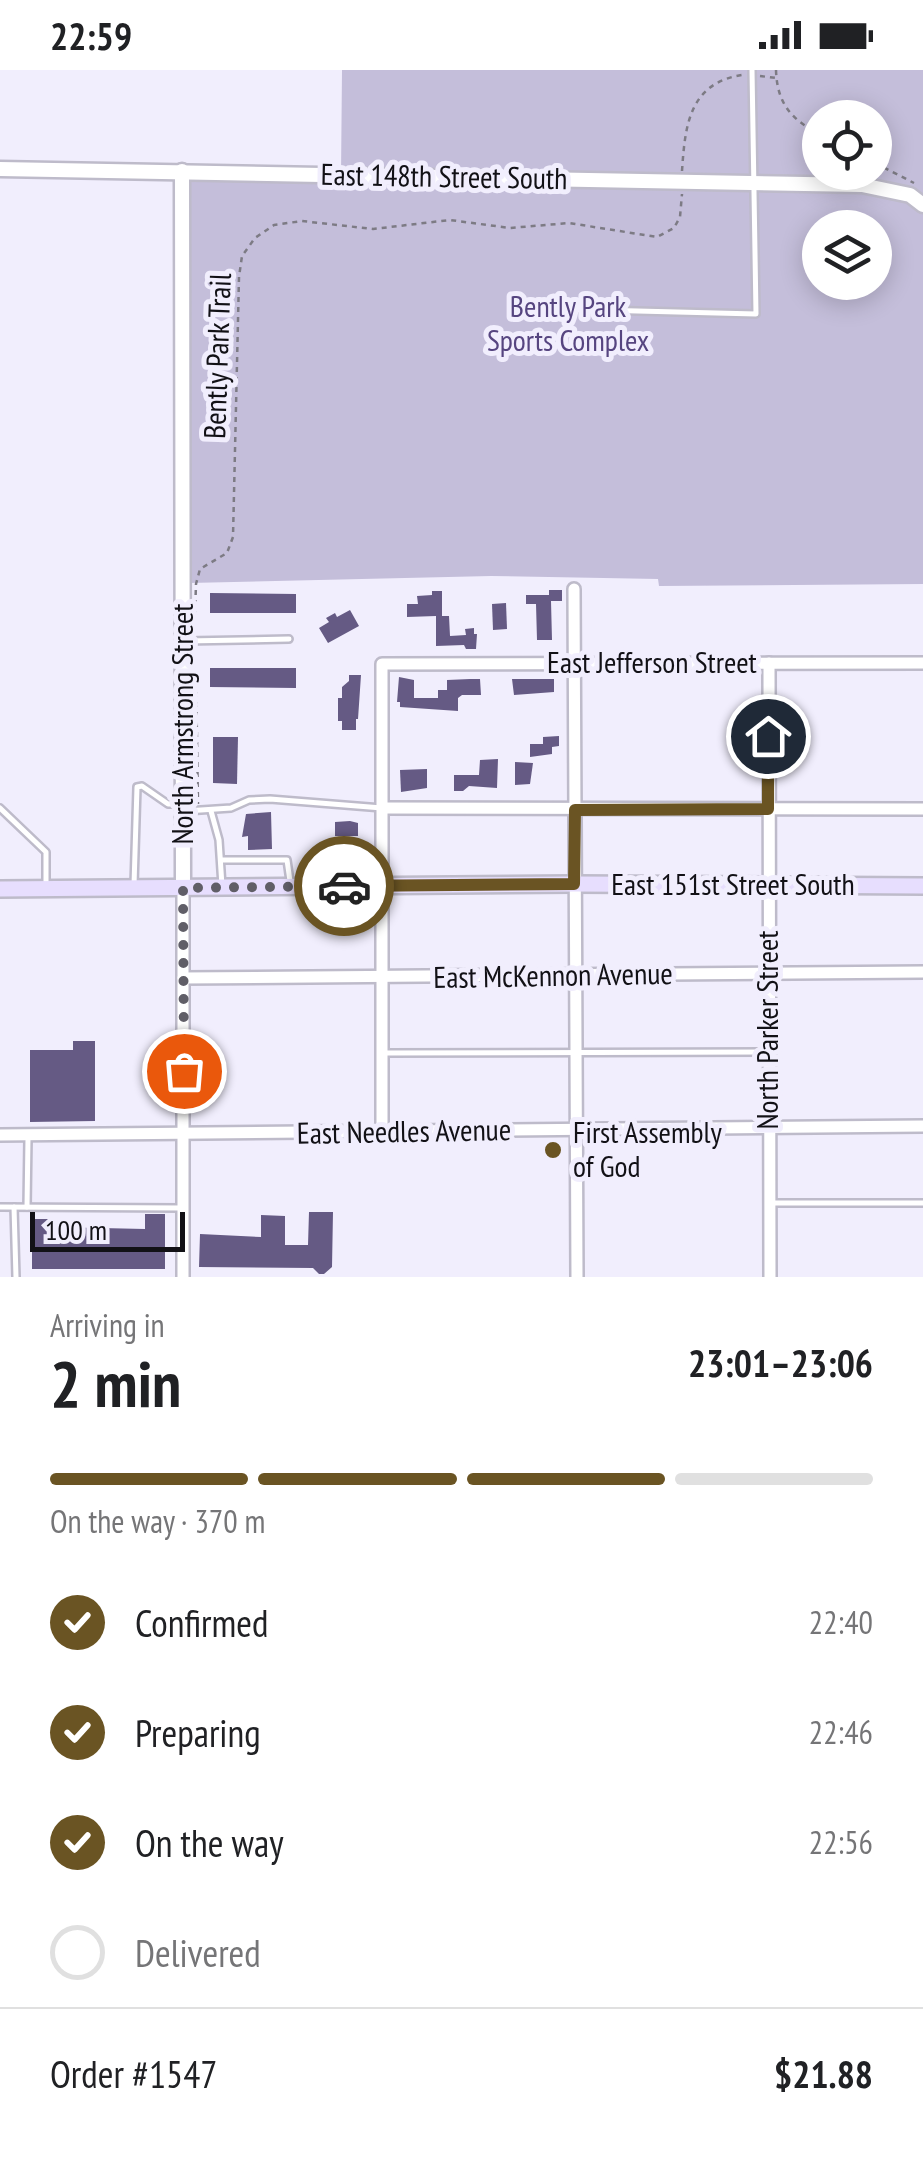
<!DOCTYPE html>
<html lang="en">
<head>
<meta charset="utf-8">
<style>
	body { margin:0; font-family:"PT Sans Narrow",sans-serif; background:#f2f2f2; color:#202124; height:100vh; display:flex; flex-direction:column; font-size:38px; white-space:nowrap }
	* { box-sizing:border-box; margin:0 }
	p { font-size:32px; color:#757577 }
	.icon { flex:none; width:55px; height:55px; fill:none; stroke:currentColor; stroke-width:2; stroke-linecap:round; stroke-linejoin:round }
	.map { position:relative; height:1207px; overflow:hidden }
	.panel { display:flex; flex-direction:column; background:#fff; flex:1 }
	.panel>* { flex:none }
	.tools { position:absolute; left:802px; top:30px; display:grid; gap:20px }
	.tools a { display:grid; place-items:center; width:90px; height:90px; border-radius:50%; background:#fff; box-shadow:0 5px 25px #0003; font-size:50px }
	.scale { position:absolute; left:30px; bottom:25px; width:155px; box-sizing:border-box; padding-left:10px; border:5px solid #121116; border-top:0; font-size:28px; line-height:35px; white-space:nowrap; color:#121116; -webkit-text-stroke:8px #f1eefd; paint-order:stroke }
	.pin { position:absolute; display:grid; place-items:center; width:85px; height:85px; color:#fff; margin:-42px; border:5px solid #fff; border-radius:50%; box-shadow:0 2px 10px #0007 }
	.courier { position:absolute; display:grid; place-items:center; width:100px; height:100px; margin:-50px; border:8px solid #6a5423; border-radius:50%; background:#fff; color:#222; box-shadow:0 2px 12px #0007 }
	.headline em { font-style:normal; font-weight:700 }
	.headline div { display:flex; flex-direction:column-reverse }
	.headline { display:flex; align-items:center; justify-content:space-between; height:170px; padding:0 50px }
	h1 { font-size:65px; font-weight:700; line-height:75px }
	.bar { display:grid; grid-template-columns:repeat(4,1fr); gap:15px 10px; align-content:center; height:120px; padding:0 50px }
	.bar i { height:12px; border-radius:8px; background:#e0e0e0 }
	.bar .current { background:#6a5423 }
	.bar p { grid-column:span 4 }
	.line { display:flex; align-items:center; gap:25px; padding:0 50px; border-top:2px solid #e0e0e0 }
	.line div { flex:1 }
	ol { padding:0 50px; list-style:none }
	li { display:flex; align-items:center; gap:30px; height:110px }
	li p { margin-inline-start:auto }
	li .icon { padding:10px; border-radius:50%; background:#6a5423; color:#fff; stroke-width:4 }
	li:last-child { color:#757577 }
	li i { width:55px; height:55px; border:5px solid #e0e0e0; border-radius:50% }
	.status { display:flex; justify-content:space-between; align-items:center; height:70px; padding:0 50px; background:#fff; direction:ltr }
	.status svg { height:28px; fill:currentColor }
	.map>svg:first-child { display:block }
	.green { fill:#c4beda; fill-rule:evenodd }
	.building { fill:#655a84 }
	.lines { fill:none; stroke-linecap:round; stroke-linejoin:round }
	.service-casing { stroke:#bebbca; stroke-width:10 }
	.minor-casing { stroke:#bebbca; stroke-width:16 }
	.tertiary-casing { stroke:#bebbca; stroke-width:19 }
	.secondary-casing { stroke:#bebbca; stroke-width:20 }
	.path { stroke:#7d7b84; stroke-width:2.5; stroke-dasharray:5 5; stroke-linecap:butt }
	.service { stroke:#fff; stroke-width:5 }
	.minor { stroke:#fff; stroke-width:11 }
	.tertiary { stroke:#fff; stroke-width:14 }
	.secondary { stroke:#e7defe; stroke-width:15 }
	.done { stroke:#605e67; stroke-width:10; stroke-dasharray:0 18 }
	.route { stroke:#6a5423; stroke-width:12 }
	.poi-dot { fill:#6a5423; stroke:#f1eefd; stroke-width:4 }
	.labels { text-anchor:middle; stroke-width:10; stroke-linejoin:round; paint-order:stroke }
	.street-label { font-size:30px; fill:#121116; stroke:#f1eefd }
	.park-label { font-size:30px; fill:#564580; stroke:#f1eefd }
	.poi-label { font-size:30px; fill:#121116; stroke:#f1eefd; text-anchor:start }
</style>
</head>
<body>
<div class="status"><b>22:59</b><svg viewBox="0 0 49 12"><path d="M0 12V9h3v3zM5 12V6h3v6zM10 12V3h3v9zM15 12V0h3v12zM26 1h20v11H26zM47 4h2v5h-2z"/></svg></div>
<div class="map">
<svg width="923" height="1207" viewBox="0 0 923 1207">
	<rect width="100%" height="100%" fill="#f1eefd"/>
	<path class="green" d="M342,0H923V514L659,516L658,509L491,506L189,513L182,101L341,105ZM820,48H875V102H820ZM820,158H875V212H820Z"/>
	<g class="building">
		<path d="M549,520H562V531H551L552,570H537L536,534H526V525H549Z"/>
		<path d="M432,521H442V546H449L450,566L466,565L465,559L474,558V564H477L476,579H466L464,575L436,576V546L407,547V534H418L417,526L432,525Z"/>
		<path d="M210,523L296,524V543H210Z"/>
		<path d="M506,533L507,559L493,560L492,534Z"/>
		<path d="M350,540L359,556L328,573L319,558L329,552L326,548L335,543L337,547Z"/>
		<path d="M210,598H296V618L210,617Z"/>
		<path d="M349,605H361L358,649H356V660H342V651H338V628H342V617L349,611Z"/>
		<path d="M399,607L414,610V628H438V620H447V610L470,609H480L481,625H462L458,628V641L400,637V632H397Z"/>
		<path d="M512,609H554V622L514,625Z"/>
		<path d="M559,666V676L552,677V684L530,687V674H543V667Z"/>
		<path d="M213,667H238L237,714L213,713Z"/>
		<path d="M498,689L497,718L469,716L463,721H454V705H479L480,690Z"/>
		<path d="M515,692L533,693L530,714L515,715Z"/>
		<path d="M427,699V718L401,722L400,700Z"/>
		<path d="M271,742L272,779L248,780V766L242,767L246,744Z"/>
		<path d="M350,751L358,753V766H335V752Z"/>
		<path d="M73,971H95V1051L30,1052V980H73Z"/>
		<path d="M309,1142H333L332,1197L324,1204H319L313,1198L199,1197L200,1164L261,1167V1145L285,1146V1175H308Z"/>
		<path d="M145,1144H165V1199H32V1149H56V1157L145,1159Z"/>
	</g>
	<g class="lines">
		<defs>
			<g id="service">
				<path d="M519,238L756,244L752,0"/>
				<path d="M185,571L289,569"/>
				<path d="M0,738L46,782V815"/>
				<path d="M186,741L231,738L249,730L270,729L382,738"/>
				<path d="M211,741L219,770L222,816"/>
				<path d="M222,790H287L290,811"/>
				<path d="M134,815L137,717L142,716L168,734H182"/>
				<path d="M385,983L768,982"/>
				<path d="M772,1133H923"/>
				<path d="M0,1137L182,1138"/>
				<path d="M14,1137L16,1207"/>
				<path d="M27,1137L28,1068"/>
			</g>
			<g id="minor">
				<path d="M574,519L577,1207"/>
				<path d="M769,593L770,1207"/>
				<path d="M382,738L923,739"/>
				<path d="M183,817V1207"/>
				<path d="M183,908L923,902"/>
				<path d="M382,1061V594L923,593"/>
				<path d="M0,1065L923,1056"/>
			</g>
			<g id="tertiary">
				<path d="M0,99L862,115L910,125L923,135"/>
				<path d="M182,101L183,817"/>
			</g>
			<path id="secondary" d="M0,819L574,814L923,816"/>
		</defs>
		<use href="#service" class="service-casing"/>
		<use href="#minor" class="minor-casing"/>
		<use href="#tertiary" class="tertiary-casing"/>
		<use href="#secondary" class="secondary-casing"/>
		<g class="path">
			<path d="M776,0C777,33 791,50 820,64"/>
			<path d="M760,6L776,8"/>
			<path d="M875,93L914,113"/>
			<path d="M682,101C685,56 689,13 742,5"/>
			<path d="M195,545L196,514L200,499L227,483L233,467L239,207L242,186L255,168L274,155L302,151L373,159L450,150L510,158L569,153L657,167L674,158L680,147L682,124"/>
			<path d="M196,602L198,734"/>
		</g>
		<use href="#service" class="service"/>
		<use href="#minor" class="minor"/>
		<use href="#tertiary" class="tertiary"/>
		<use href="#secondary" class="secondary"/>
	</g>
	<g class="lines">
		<path class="done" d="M184,1001L183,818L344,816"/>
		<path class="route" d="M344,816L574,814L575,740L768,739V666"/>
	</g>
	<circle class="poi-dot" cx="553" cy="1080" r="10"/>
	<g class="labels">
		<g class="street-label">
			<text transform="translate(444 107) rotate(1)" y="10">East 148th Street South</text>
			<text transform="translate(218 286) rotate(-88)" y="10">Bently Park Trail</text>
			<text x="652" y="603">East Jefferson Street</text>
			<text transform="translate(183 654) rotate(-90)" y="10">North Armstrong Street</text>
			<text x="733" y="825">East 151st Street South</text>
			<text transform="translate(553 906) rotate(-1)" y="10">East McKennon Avenue</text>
			<text transform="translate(768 960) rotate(-90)" y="10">North Parker Street</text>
			<text transform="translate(404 1062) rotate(-1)" y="10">East Needles Avenue</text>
		</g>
		<g class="park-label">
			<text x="568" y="247">Bently Park<tspan x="568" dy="34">Sports Complex</tspan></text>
		</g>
		<g class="poi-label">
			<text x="573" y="1073">First Assembly<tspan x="573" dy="34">of God</tspan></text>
		</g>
	</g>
</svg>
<div class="tools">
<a><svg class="icon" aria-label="locate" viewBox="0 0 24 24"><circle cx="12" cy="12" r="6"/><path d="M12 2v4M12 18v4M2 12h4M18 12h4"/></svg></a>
<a><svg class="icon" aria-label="layers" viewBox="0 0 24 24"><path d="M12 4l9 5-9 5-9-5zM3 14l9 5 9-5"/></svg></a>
</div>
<div class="scale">100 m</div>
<div class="pin" style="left:184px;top:1001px;background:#ea580c"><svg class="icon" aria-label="bag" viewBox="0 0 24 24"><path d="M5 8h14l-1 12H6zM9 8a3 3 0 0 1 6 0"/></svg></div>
<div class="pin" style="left:768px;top:666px;background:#1f2937"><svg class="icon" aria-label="home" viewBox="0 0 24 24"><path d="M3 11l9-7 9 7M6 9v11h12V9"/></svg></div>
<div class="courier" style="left:344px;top:816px"><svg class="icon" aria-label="car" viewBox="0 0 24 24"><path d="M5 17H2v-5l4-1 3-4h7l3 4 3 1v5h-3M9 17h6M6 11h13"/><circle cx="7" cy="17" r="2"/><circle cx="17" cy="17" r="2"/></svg></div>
</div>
<section class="panel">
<div class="headline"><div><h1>2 min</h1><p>Arriving in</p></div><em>23:01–23:06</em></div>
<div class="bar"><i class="current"></i><i class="current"></i><i class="current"></i><i></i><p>On the way · 370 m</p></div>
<ol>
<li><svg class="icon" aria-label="check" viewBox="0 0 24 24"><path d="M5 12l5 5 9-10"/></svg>Confirmed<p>22:40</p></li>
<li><svg class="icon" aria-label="check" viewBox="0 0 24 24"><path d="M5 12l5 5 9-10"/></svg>Preparing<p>22:46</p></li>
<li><svg class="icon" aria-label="check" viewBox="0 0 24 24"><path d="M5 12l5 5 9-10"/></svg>On the way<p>22:56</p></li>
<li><i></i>Delivered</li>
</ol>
<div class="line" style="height:130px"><div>Order #1547</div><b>$21.88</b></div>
</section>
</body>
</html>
